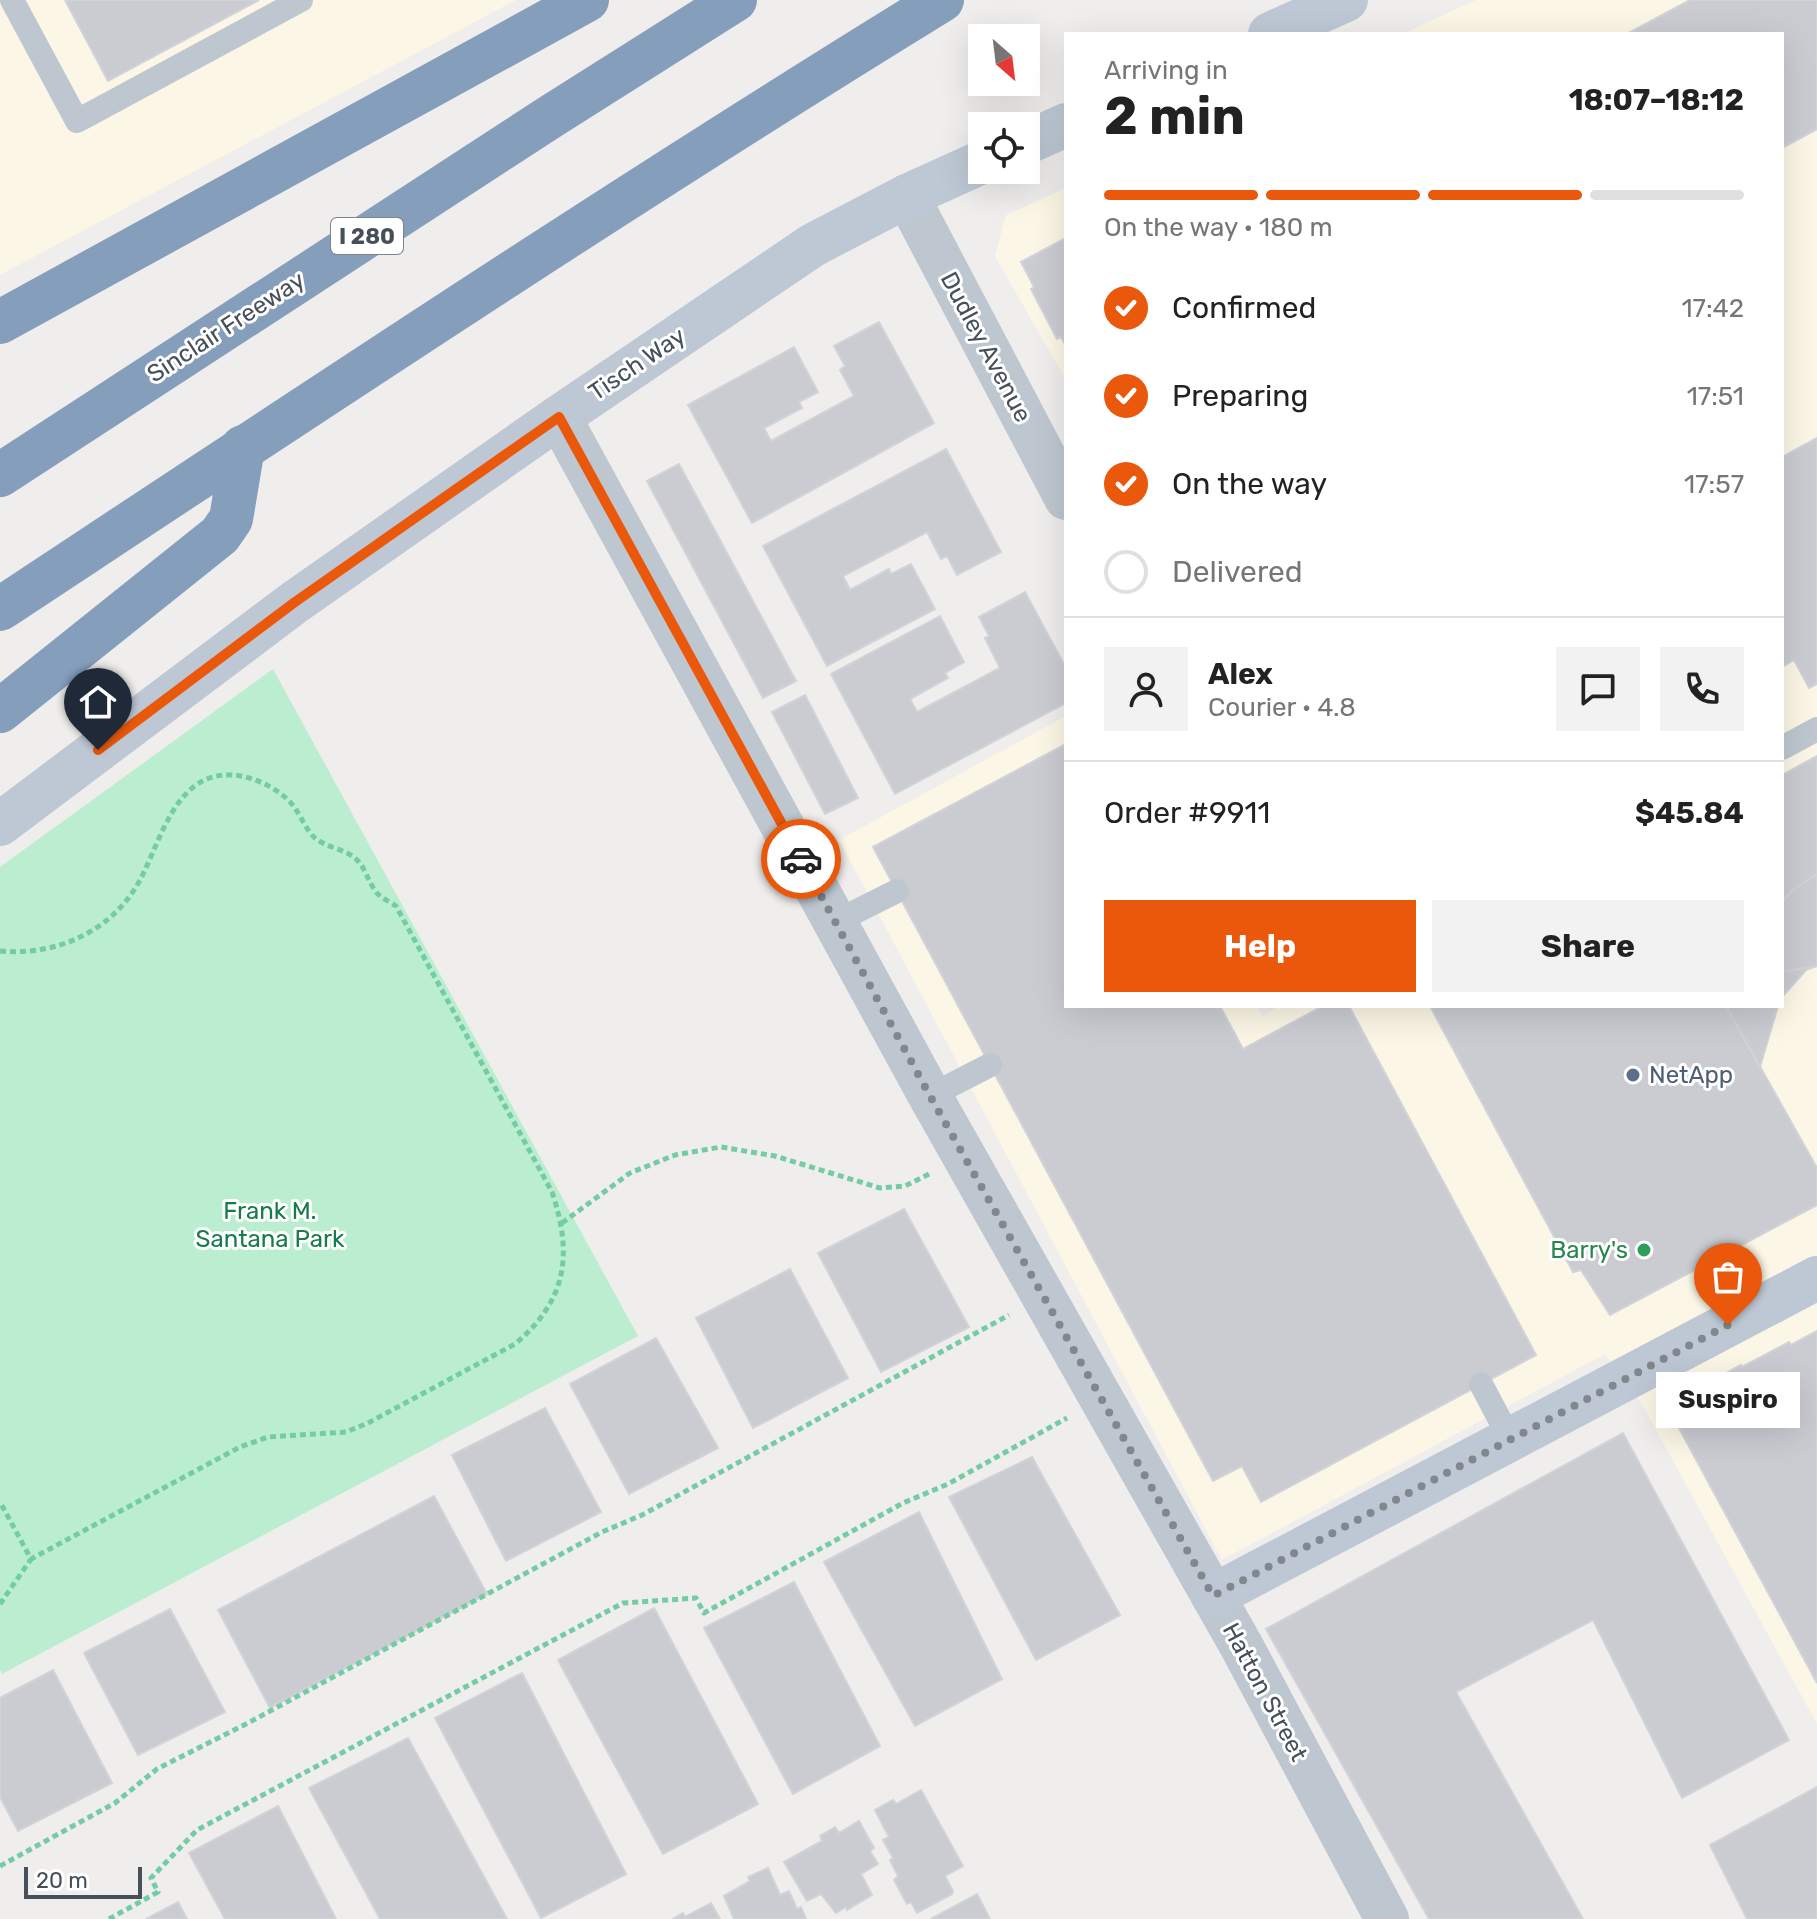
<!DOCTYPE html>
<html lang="en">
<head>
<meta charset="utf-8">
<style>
	body { margin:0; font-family:Rubik,sans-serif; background:#f2f2f2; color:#222; height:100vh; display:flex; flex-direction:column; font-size:30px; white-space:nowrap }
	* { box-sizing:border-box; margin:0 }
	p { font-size:26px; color:#767676 }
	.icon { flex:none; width:44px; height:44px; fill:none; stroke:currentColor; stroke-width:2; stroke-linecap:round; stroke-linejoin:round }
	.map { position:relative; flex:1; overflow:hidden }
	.details { position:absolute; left:1064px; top:32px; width:720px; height:976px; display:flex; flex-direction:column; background:#fff; border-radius:0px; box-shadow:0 8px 32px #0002 }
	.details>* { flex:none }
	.needle { width:52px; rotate:152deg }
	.buttons { position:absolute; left:968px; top:24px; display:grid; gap:16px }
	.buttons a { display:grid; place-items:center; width:72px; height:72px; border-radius:0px; background:#fff; box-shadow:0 8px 32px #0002; font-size:40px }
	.scale { position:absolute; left:24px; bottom:20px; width:118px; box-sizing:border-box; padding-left:8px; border:4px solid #46505a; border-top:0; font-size:22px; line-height:28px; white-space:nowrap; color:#46505a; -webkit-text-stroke:6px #fff; paint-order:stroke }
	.pin { position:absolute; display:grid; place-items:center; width:68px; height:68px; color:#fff; margin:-82px -34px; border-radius:50% 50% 50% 0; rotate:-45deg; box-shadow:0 0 8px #0007 }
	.pin .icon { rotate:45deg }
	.courier { position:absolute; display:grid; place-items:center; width:80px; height:80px; margin:-40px; border:6px solid #ea580c; border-radius:50%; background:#fff; color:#222; box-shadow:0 2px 10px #0007 }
	.bubble { position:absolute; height:56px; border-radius:0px; background:#fff; box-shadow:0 8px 32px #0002; font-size:26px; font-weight:700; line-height:56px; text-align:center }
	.head em { font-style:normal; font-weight:700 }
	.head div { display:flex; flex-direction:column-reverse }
	.head { display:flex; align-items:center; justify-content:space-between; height:136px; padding:0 40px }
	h1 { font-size:52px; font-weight:700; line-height:60px }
	.bar { display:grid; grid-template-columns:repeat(4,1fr); gap:12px 8px; align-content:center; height:96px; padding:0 40px }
	.bar i { height:10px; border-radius:6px; background:#e0e0e0 }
	.bar .selected { background:#ea580c }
	.bar p { grid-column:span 4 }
	.line { display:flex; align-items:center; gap:20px; padding:0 40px; border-top:2px solid #e0e0e0 }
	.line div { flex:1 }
	.round { display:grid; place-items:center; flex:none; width:84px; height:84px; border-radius:0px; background:#f2f2f2 }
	ol { padding:0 40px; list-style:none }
	li { display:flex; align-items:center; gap:24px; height:88px }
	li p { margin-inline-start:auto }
	li .icon { padding:8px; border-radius:50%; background:#ea580c; color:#fff; stroke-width:4 }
	li:last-child { color:#767676 }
	li i { width:44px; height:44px; border:4px solid #e0e0e0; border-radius:50% }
	.primary-button { display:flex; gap:16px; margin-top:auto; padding:16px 40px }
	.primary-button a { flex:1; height:92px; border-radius:0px; background:#ea580c; color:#fff; font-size:32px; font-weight:700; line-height:92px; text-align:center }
	.primary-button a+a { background:#f2f2f2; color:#222 }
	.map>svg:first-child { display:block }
	.commercial { fill:#fbf6e5 }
	.green { fill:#bbeed0 }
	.building { fill:#caccd2; stroke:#d1d3d9; stroke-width:2 }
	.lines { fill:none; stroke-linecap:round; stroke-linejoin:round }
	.path { stroke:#73cca3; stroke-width:5; stroke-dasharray:6 4; stroke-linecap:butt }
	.lane { stroke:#bec7cf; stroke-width:24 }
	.street { stroke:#bec7cf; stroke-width:44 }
	.secondary { stroke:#bec8d4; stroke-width:44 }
	.highway { stroke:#859ebc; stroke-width:44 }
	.done { stroke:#82878d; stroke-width:8; stroke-dasharray:0 14.4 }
	.route { stroke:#ea580c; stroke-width:10 }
	.service-dot { fill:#5c6f8a; stroke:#fff; stroke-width:3 }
	.leisure-dot { fill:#2e9e5b; stroke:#fff; stroke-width:3 }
	.labels { text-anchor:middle; stroke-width:6; stroke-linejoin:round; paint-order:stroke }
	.shield { fill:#fff; stroke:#7e848c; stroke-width:2 }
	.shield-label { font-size:22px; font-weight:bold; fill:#46505a }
	.street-label { font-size:24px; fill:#46505a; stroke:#fff }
	.service-label { font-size:24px; fill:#4e5e75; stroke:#fff; text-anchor:start }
	.park-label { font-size:24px; fill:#177b4c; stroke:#fff }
	.leisure-label { font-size:24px; fill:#27864d; stroke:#fff; text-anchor:end }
</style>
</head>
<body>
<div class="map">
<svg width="1817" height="1919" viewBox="0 0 1817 1919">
	<rect width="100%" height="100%" fill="#f0eded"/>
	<g class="commercial">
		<path d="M0,0H516L0,275Z"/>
		<path d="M1476,0H1817V1724L1643,1406L1605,1354L1222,1560L839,840L1066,716V1006H1257L1263,1016L1279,1006H1782V34H1402Z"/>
		<path d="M1066,188V380L995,256L1006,215Z"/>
	</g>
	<path class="green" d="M273,669L638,1336L2,1674L0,1670V867Z"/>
	<g class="building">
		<path d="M65,0H259L108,81Z"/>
		<path d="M1690,0H1817V129L1782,148V34H1627Z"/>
		<path d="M1066,238V346L1061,337L1057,339L1031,289L1034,287L1021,262Z"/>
		<path d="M879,322L934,423L752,523L688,405L794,347L818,392L799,402L802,408L764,428L771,441L854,396L840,370L845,366L834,346Z"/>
		<path d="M1817,438V684L1809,688L1794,660L1782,667V457Z"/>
		<path d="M946,449L1001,552L957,575L947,556L941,559L927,532L843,576L850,590L889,569L891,574L911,564L935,609L827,666L763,546Z"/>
		<path d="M679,464L796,681L763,698L647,481Z"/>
		<path d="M1025,592L1066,668V703L895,794L831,674L940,616L964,662L945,673L948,678L910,699L917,712L1000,668L985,638L989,636L979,617Z"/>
		<path d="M805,695L858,798L825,814L772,712Z"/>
		<path d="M1066,744V1006H1220L1243,1049L1323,1006H1349L1536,1355L1261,1502L1242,1466L1213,1481L873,847Z"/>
		<path d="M1817,756V966L1806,970L1782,997V775Z"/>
		<path d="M1817,874V966L1782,972V902L1793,890Z"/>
		<path d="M1430,1006H1726L1817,1168V1205L1610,1315L1581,1270L1573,1272Z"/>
		<path d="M1726,1006H1778L1760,1067L1727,1008Z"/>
		<path d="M904,1209L969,1327L881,1372L818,1253Z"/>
		<path d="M790,1269L848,1378L753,1428L696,1318Z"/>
		<path d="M1817,1331V1683L1667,1406L1741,1365L1742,1367L1789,1342L1791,1345Z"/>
		<path d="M656,1338L718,1448L629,1494L570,1384Z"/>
		<path d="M545,1408L601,1512L506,1561L452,1455Z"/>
		<path d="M1623,1433L1789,1740L1682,1798L1593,1620L1456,1692L1583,1919H1429L1266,1629Z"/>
		<path d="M1032,1457L1120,1615L1036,1660L949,1497Z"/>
		<path d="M434,1496L487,1594L270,1708L218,1610Z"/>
		<path d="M919,1512L1002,1679L915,1726L824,1562Z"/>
		<path d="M794,1582L880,1746L793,1794L704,1628Z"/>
		<path d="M654,1608L758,1804L663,1854L558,1660Z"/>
		<path d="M170,1609L225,1712L138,1755L84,1653Z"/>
		<path d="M53,1670L112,1783L18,1831L0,1797V1698Z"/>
		<path d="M522,1673L626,1874L541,1918L435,1718Z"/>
		<path d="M408,1738L507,1919H380L309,1788Z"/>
		<path d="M1817,1787V1919H1747L1710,1845Z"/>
		<path d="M921,1790L963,1866L945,1876L953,1891L952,1894L917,1913L911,1902L907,1904L894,1880L898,1876L890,1860L893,1858L883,1840L889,1837L875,1810L893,1800L896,1804Z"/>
		<path d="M278,1806L336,1919H225L189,1853Z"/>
		<path d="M859,1821L874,1848L870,1851L878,1864L861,1874L872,1895L847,1910L846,1907L836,1913L821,1894L807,1901L784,1862L822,1841L820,1836L835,1827L839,1833Z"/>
		<path d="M768,1868L780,1895L789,1891L797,1909L801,1907L806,1919H734L724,1896L750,1881L748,1877Z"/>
		<path d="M977,1894L990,1919H931Z"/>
		<path d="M178,1902L187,1919H146Z"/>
		<path d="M711,1903L720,1919H673L683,1913L685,1917Z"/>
	</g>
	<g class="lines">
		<g class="path">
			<path d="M0,951C53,956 107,934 136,887C160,848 172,772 232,775C254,776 282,790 295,808C301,817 307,831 315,838C327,848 347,849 358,861C366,870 369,883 376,892C381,898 390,902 396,906L552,1192C573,1255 567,1300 515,1344L368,1423L346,1432L268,1437L240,1447L31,1559L0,1502"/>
			<path d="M562,1223L630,1173L675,1155L721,1147L775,1156L880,1188L905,1186L929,1174"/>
			<path d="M0,1604L31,1559"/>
			<path d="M0,1866L115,1803L157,1769L248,1723L602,1532L642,1515L1009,1315"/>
			<path d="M109,1919L158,1892L151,1878L197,1830L623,1603L696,1598L704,1613L903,1503L948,1484L1067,1418"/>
		</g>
		<g class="lane">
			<path d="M12,0L77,121L301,0"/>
			<path d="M1782,748L1817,729"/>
			<path d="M835,922L897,891"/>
			<path d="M930,1096L990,1065"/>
			<path d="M1481,1384L1510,1439"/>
		</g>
		<g class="street">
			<path d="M907,196L1066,498"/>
			<path d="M559,417L930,1096L1242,1647L1387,1919"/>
		</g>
		<g class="secondary">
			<path d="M1270,34L1346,0"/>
			<path d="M1026,143L1066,125"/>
			<path d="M0,824L295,602L559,417L813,245L907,196L982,162"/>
			<path d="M1213,1596L1817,1278"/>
		</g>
		<g class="highway">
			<path d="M0,322L587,0"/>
			<path d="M0,475L550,117L735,0"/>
			<path d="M0,609C312,403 623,196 942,0"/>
			<path d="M0,711L220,535L231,519L243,447"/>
		</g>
	</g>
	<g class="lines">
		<path class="done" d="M801,859L930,1096L1213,1596L1728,1325"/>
		<path class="route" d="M98,750L295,602L559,417L801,859"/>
	</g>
	<circle class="service-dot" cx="1633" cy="1075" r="8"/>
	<circle class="leisure-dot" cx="1644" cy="1250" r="8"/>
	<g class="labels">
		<rect class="shield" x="331" y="218" width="72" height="36" rx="6"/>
		<g class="shield-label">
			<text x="367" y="244">I 280</text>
		</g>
		<g class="street-label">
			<text transform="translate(226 327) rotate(-33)" y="8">Sinclair Freeway</text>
			<text transform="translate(986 347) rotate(62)" y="8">Dudley Avenue</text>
			<text transform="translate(637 364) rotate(-34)" y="8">Tisch Way</text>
			<text transform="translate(1265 1692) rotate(62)" y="8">Hatton Street</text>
		</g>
		<g class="service-label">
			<text x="1649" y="1083">NetApp</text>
		</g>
		<g class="park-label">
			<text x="270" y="1219">Frank M.<tspan x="270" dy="28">Santana Park</tspan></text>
		</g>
		<g class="leisure-label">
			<text x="1628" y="1258">Barry's</text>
		</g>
	</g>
</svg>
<div class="buttons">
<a><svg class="needle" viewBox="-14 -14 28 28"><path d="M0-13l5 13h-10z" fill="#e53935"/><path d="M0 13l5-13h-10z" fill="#767676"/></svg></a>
<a><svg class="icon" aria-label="locate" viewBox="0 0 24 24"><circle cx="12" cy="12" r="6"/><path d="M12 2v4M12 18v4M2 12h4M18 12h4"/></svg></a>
</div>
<div class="scale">20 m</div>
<div class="pin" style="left:1728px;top:1325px;background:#ea580c"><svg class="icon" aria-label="bag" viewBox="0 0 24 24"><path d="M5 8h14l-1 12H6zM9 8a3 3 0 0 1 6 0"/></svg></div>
<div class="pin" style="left:98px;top:750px;background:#1f2937"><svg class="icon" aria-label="home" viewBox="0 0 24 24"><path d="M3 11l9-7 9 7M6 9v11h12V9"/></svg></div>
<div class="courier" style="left:801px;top:859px"><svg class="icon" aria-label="car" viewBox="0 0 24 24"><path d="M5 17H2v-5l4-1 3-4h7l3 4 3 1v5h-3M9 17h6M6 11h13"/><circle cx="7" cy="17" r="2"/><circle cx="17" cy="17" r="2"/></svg></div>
<div class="bubble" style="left:1656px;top:1372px;width:144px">Suspiro</div>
<section class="details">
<div class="head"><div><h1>2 min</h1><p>Arriving in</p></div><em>18:07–18:12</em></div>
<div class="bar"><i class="selected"></i><i class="selected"></i><i class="selected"></i><i></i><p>On the way · 180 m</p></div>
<ol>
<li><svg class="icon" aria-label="check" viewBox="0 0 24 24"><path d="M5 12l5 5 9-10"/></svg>Confirmed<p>17:42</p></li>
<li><svg class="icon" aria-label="check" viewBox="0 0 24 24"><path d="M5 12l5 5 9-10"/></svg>Preparing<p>17:51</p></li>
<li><svg class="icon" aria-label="check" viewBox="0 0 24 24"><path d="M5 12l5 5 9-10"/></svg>On the way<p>17:57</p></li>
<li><i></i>Delivered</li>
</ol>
<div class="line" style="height:144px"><a class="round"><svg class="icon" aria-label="person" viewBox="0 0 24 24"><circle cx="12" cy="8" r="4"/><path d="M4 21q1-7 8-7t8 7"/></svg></a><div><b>Alex</b><p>Courier · 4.8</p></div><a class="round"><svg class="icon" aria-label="chat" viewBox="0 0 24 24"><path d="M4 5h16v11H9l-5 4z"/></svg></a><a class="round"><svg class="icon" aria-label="phone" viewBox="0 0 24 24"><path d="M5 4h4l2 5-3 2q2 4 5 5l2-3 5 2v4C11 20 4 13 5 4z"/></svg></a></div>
<div class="line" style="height:104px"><div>Order #9911</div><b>$45.84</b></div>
<div class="primary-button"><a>Help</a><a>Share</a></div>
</section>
</div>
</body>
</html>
